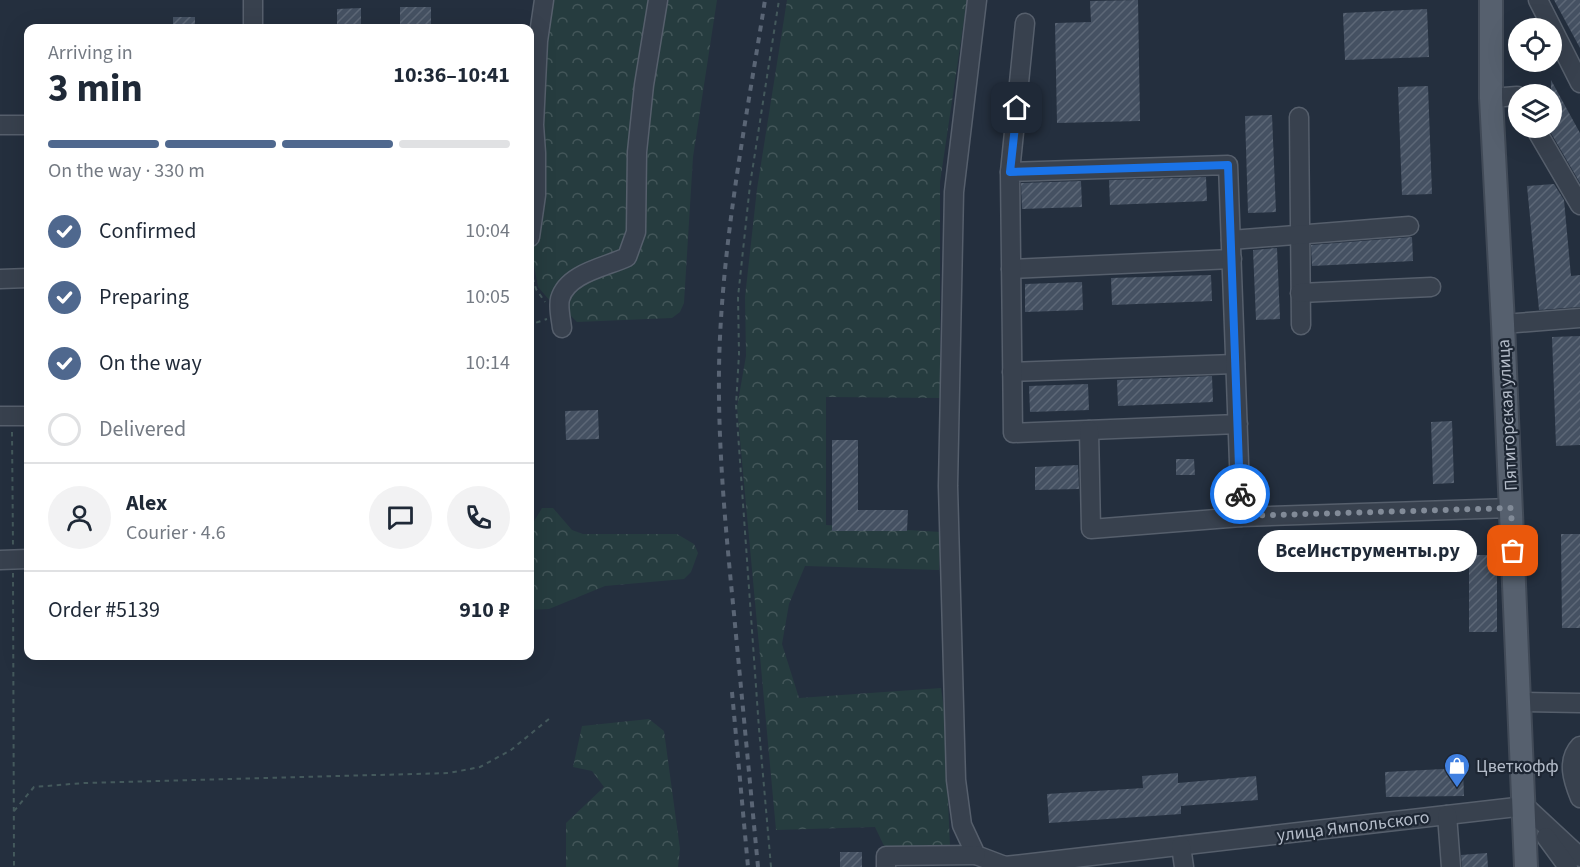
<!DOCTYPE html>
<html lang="en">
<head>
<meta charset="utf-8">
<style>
	body { margin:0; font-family:"Source Sans 3",sans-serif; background:#f2f2f3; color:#1f2937; height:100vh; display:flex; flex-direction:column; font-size:22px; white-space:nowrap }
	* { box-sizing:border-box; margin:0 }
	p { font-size:20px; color:#747a83 }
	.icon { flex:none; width:33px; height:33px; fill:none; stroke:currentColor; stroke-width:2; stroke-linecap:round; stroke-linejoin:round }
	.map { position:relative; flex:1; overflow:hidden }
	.side { position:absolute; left:24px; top:24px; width:510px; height:636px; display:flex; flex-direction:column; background:#fff; border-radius:12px; box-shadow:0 6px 24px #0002 }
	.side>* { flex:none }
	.fabs { position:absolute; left:1508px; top:18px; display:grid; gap:12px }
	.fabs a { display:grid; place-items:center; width:54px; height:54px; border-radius:50%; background:#fff; box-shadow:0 6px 24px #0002; font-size:30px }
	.pin { position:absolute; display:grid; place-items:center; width:51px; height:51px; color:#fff; margin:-26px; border-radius:12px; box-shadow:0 3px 9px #0006 }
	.courier { position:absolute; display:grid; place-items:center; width:60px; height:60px; margin:-30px; border:4px solid #1a73e8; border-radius:50%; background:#fff; color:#222; box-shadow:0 2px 8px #0007 }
	.bubble { position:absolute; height:42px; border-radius:21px; background:#fff; box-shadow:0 6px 24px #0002; font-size:20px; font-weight:700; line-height:42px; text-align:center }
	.head em { font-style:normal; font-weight:700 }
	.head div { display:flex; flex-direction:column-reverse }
	.head { display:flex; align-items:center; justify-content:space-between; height:102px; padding:0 24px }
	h1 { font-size:39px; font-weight:700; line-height:45px }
	.bar { display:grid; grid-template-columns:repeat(4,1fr); gap:9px 6px; align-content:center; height:72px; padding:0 24px }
	.bar i { height:8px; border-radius:4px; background:#e0e1e3 }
	.bar .active { background:#4f688e }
	.bar p { grid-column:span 4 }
	.line { display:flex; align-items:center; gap:15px; padding:0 24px; border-top:2px solid #e0e1e3 }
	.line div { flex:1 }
	.round { display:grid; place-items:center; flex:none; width:63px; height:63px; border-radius:32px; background:#f2f2f3 }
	ol { padding:0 24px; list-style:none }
	li { display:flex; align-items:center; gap:18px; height:66px }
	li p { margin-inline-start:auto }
	li .icon { padding:6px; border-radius:50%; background:#4f688e; color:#fff; stroke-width:4 }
	li:last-child { color:#747a83 }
	li i { width:33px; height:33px; border:3px solid #e0e1e3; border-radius:50% }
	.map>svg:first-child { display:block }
	.forest { fill:url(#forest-crowns) }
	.building { fill:url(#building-hatch) }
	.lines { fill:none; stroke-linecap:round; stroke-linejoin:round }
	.minor-casing { stroke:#565f6c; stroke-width:21 }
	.major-casing { stroke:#414a57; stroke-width:26 }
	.path { stroke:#44595c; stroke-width:2; stroke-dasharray:4.5 4.5; stroke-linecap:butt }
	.minor { stroke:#38414e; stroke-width:18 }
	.major { stroke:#56606e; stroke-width:22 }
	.rail { stroke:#5a6575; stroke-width:4; stroke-dasharray:6 6; stroke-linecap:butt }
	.done { stroke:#828b98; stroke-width:6; stroke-dasharray:0 10.8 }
	.route { stroke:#1a73e8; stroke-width:8 }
	.labels { text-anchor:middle; stroke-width:4.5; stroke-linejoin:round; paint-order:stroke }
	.street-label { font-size:18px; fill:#b4bcc9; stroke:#1d2633 }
	.poi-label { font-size:18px; fill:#b4bcc9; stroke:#1d2633; text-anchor:start }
</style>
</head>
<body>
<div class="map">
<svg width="1580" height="867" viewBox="0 0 1580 867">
	<defs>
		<pattern id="forest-crowns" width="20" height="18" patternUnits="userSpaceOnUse" patternTransform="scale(1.5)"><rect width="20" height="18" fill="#263c3f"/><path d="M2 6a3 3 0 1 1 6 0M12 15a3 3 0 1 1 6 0" fill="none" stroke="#435659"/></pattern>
		<pattern id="building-hatch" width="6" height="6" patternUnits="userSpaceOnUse" patternTransform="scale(1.5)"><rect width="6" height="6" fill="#455162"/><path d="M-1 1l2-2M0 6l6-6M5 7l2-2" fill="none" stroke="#5d6877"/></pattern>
	</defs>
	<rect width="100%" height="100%" fill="#242f3e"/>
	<g class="forest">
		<path d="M548,0H717L693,157L684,303L680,312L672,318L577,322L570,315L565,302H551L538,287L532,254V236Z"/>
		<path d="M787,0H967L940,182V398L826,397V525L941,532L939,570L805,566L789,604L782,644L799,698L941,688L944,709L950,846L886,850L875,827L776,830L737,407L746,356L745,297L757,189Z"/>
		<path d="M542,508H553L572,530L583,534H677L694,544L698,553L691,572L684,579L605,586L549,609L530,610V528Z"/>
		<path d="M649,719L664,731L680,849L678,867H566V823L604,787L592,771L573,767L582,726Z"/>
	</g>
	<g class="building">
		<path d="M1138,0L1140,121L1057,123L1055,23L1091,22L1090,1Z"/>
		<path d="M1554,0H1580V48Z"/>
		<rect x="400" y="7" width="31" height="21"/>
		<path d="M361,8V27H337V9Z"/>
		<path d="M1427,9L1429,57L1345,60L1343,13Z"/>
		<rect x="173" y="17" width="22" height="11"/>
		<path d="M1551,80L1580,133V183L1548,128H1551Z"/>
		<path d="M1428,86L1432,194L1402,195L1398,87Z"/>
		<path d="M1272,115L1276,212L1248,213L1245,116Z"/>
		<path d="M1206,177L1207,201L1110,205L1109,180Z"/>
		<path d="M1081,181L1082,207L1022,209L1021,183Z"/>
		<path d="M1554,184L1564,200L1571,276L1580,275V307L1539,310L1527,186Z"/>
		<path d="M1412,237L1413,261L1312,266L1311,245Z"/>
		<path d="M1277,248L1280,319L1256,320L1253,250Z"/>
		<path d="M1211,275L1212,301L1112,305L1111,278Z"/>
		<path d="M1082,282L1083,310L1025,312V284Z"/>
		<path d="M1580,336V445L1556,446L1552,337Z"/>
		<path d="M1212,376L1213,402L1118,406L1117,380Z"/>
		<path d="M1088,384L1089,410L1030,412L1029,386Z"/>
		<path d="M598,410L599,439L566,440L565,411Z"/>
		<path d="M1452,421L1454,483L1433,484L1431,422Z"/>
		<path d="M832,440H858V510H908L907,531H832Z"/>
		<path d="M1176,459H1194L1195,475H1176Z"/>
		<path d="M1078,465L1079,489L1035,490V467Z"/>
		<path d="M1561,534H1580V628H1562Z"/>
		<rect x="1469" y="555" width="28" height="77"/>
		<path d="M1463,768L1464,796L1386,797L1385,772Z"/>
		<path d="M1178,773V783L1256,776L1258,800L1181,806V814L1049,823L1047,794L1143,788L1142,776Z"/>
		<rect x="840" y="852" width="22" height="15"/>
		<path d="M1487,853L1488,867H1462L1461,855Z"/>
	</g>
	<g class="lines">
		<defs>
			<g id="minor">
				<path d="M977,0L954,192L948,486L956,780L962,825L976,855L1005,866L1525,806"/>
				<path d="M1538,0L1580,83"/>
				<path d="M253,28V0"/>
				<path d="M1491,98L1517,96L1518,98"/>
				<path d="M1299,117L1301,325"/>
				<path d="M0,125H28"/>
				<path d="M1535,128L1580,205"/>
				<path d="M1010,172L1025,23"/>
				<path d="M530,237L536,195V153L534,125L538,41L544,0"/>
				<path d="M1231,240L1409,226"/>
				<path d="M1011,269L1232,259"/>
				<path d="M0,279L28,278"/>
				<path d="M1300,293L1431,287"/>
				<path d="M1503,324L1580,318"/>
				<path d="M562,328C561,319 558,307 560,299C567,273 606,267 627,257L636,232L637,152L644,85L658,0"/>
				<path d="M1012,372L1235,364"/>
				<path d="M0,416H28"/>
				<path d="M1238,424L1013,433L1010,172L1228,165L1241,517L1511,508"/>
				<path d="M1089,430L1091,529L1241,517"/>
				<path d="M0,560L28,559"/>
				<path d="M1520,702L1580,703"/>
				<path d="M1580,746C1566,761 1573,781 1580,798"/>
				<path d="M1525,806L1580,857"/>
				<path d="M1447,815L1451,867"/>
				<path d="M1546,837L1568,867"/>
				<path d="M1181,846L1184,867"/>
				<path d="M886,867V856L976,855"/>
			</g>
			<path id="major" d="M1491,0V98L1503,324L1526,867"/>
		</defs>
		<use href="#minor" class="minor-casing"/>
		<use href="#major" class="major-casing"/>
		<g class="path">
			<path d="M530,269L536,289L545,302"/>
			<path d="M530,329L535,323L547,319"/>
			<path d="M12,432L13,546"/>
			<path d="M13,573L14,867"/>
			<path d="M14,811L34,787L84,783L449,773L480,767L511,750L550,718"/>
			<path d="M771,867L759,729L736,405L739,354L738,297L750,185L779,0"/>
		</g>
		<use href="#minor" class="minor"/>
		<use href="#major" class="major"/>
		<g class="rail">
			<path d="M732,692L748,867"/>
			<path d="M758,867C750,783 742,698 734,614C726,533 718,451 719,369C721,245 746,122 765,0"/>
		</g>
	</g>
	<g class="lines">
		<path class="done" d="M1240,494L1241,516L1511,508L1513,551"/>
		<path class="route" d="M1017,108L1010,172L1228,165L1240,494"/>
	</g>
	<defs>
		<symbol id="shop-pin" viewBox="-11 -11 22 30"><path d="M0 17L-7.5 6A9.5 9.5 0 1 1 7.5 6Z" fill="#3f7fe0" stroke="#1d2633"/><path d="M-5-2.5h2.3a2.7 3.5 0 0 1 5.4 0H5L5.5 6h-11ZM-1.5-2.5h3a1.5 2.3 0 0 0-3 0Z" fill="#fff"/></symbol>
	</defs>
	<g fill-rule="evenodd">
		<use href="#shop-pin" x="1442" y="751" width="30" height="40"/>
	</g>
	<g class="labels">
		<g class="street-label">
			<text transform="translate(1507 415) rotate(-93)" y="6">Пятигорская улица</text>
			<text transform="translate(1353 826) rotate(-7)" y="6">улица Ямпольского</text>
		</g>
		<g class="poi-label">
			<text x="1476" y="772">Цветкофф</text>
		</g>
	</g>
</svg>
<div class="fabs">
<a><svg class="icon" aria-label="locate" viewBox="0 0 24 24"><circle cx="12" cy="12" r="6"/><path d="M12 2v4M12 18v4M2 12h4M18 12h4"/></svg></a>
<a><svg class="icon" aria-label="layers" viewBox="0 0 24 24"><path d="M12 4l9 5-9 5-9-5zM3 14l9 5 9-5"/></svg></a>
</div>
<div class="pin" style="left:1513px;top:551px;background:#ea580c"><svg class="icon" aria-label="bag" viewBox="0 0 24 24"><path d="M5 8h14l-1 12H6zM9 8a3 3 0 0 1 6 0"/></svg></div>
<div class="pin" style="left:1017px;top:108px;background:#1f2937"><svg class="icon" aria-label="home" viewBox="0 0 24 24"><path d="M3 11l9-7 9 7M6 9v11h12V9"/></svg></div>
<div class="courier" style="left:1240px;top:494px"><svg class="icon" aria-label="bike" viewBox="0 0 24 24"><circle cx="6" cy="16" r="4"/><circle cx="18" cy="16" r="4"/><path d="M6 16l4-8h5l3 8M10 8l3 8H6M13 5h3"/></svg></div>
<div class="bubble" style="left:1258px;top:530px;width:219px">ВсеИнструменты.ру</div>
<section class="side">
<div class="head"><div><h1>3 min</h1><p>Arriving in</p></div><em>10:36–10:41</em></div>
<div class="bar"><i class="active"></i><i class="active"></i><i class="active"></i><i></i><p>On the way · 330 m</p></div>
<ol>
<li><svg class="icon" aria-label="check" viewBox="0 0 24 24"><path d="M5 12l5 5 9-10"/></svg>Confirmed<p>10:04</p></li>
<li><svg class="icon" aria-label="check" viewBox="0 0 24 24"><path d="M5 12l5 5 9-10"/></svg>Preparing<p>10:05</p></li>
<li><svg class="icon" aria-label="check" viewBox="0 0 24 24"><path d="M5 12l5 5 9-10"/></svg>On the way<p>10:14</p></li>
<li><i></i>Delivered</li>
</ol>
<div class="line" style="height:108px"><a class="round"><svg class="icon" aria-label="person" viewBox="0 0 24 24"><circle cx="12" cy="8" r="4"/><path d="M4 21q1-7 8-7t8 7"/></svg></a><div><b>Alex</b><p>Courier · 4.6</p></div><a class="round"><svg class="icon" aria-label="chat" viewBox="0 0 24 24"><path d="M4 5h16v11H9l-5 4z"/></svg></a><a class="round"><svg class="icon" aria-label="phone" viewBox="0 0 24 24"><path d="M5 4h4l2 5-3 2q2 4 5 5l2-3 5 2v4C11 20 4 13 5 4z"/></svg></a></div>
<div class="line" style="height:78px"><div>Order #5139</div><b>910 ₽</b></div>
</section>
</div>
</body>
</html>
